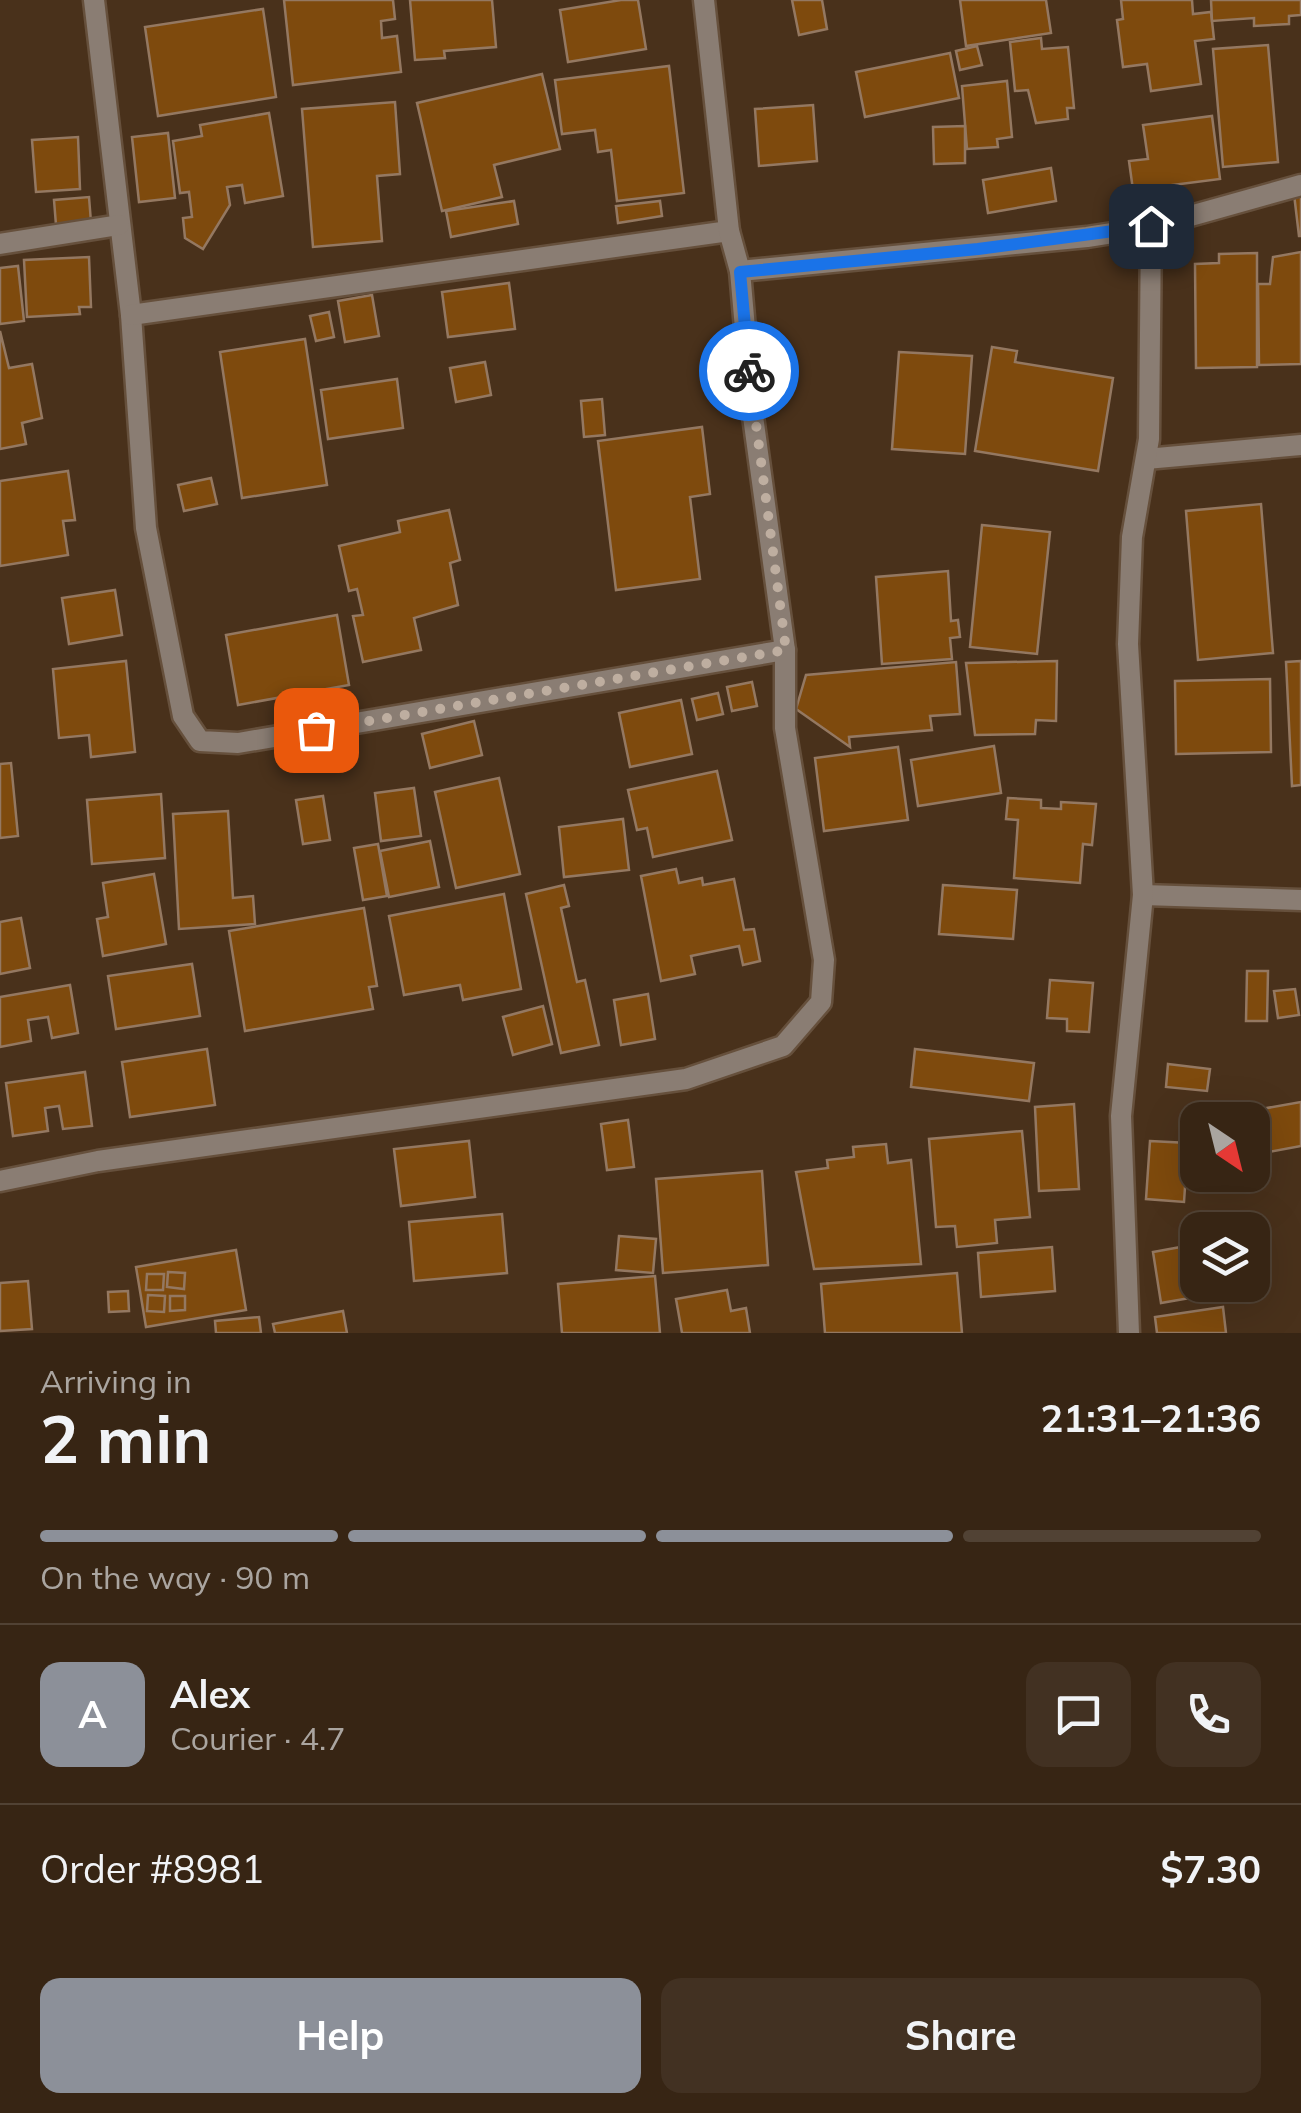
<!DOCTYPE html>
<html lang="en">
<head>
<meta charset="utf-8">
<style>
	body { margin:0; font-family:Mulish,sans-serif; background:#423122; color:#f1f3f6; height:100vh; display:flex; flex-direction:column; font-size:38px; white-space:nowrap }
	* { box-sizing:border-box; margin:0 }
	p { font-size:32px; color:#aaa5a0 }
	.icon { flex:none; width:55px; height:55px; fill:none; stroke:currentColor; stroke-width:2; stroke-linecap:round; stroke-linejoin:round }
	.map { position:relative; height:1333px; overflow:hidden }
	.details { display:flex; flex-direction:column; background:#372514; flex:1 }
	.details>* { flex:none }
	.needle { width:65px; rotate:145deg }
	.controls { position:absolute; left:1180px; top:1102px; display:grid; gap:20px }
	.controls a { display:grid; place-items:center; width:90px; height:90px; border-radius:20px; background:#372514; box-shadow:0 10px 40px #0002,0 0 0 2px #514234; font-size:50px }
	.pin { position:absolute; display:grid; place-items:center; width:85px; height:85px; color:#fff; margin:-42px; border-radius:20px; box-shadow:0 5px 15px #0006 }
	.courier { position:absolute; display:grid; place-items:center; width:100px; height:100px; margin:-50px; border:8px solid #1a73e8; border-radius:50%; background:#fff; color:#222; box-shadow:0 2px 12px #0007 }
	.summary em { font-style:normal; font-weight:700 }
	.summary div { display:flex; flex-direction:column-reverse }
	.summary { display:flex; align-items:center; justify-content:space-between; height:170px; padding:0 40px }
	h1 { font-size:65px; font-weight:700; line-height:75px }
	.bar { display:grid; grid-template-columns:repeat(4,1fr); gap:15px 10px; align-content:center; height:120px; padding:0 40px }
	.bar i { height:12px; border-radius:8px; background:#514234 }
	.bar .on { background:#8c9099 }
	.bar p { grid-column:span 4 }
	.line { display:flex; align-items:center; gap:25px; padding:0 40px; border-top:2px solid #514234 }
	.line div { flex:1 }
	.round { display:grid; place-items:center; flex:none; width:105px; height:105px; border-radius:20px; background:#423122 }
	.button { display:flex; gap:20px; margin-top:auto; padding:20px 40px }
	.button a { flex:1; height:115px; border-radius:20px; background:#8c9099; color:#fff; font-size:40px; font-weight:700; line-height:115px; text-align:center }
	.button a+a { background:#423122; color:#f1f3f6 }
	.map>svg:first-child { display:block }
	.building { fill:#7e4a0d; stroke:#947861; stroke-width:2.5 }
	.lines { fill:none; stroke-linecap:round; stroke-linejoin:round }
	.minor-casing { stroke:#66503c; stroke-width:25 }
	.minor { stroke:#8a7d73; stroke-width:20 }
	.done { stroke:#beaea0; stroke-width:10; stroke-dasharray:0 18 }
	.route { stroke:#1a73e8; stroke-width:12 }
</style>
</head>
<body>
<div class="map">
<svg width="1301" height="1333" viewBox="0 0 1301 1333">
	<rect width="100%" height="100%" fill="#49311b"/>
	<g class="building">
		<path d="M284,0H393L395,19L381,21L382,38L397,36L401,72L293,85Z"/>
		<path d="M410,0H492L496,47L444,51L445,58L415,60Z"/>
		<path d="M621,0H638L646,49L568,62L560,10Z"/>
		<path d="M792,0H822L827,29L799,35Z"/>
		<path d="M960,0H1046L1051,33L966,46Z"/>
		<path d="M1121,0H1192L1193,14L1211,12L1214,39L1195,41L1201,84L1151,91L1147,64L1123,67L1117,20L1123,19Z"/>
		<path d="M1211,0H1301V15L1289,16V24L1254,26V18L1212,21Z"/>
		<path d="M263,9L276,97L158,116L145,27Z"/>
		<path d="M1041,38L1042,49L1068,47L1074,108H1067L1068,119L1036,123L1028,90L1015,91L1010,42Z"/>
		<path d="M1268,45L1278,162L1223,167L1213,49Z"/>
		<path d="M977,46L982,65L960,70L956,51Z"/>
		<path d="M950,53L959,98L865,117L856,72Z"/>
		<path d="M669,66L684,193L617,201L611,150L598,152L595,130L562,134L555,80Z"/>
		<path d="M542,74L560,149L494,165L502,197L442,211L417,103Z"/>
		<path d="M1007,81L1012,137L997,139L998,147L967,149L962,86Z"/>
		<path d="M395,102L400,174L377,176L382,241L313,247L302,109Z"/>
		<path d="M813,105L817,161L759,166L755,109Z"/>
		<path d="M269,113L283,196L245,203L242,185L227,187L230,205L203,249L185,238L183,218L192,217L189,192L180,193L173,141L202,136L200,125Z"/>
		<path d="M1212,116L1220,179L1133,190L1129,161L1148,159L1143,125Z"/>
		<path d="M965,126V163L934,164L933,127Z"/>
		<path d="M168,133L175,198L139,202L132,137Z"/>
		<path d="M78,137L80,189L36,192L32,140Z"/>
		<path d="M1051,168L1056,201L988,213L983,180Z"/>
		<path d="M1301,193V236H1299L1294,194Z"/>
		<path d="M89,197L91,222L56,225L54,200Z"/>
		<path d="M514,201L518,224L451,237L446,211Z"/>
		<path d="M660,201L662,216L618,223L616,206Z"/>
		<path d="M1301,252V364L1259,365L1258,284H1270L1273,257Z"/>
		<path d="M1257,253V367L1196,368L1195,264L1219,263V254Z"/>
		<path d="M89,257L91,307H79L80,314L27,317L24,260Z"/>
		<path d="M18,266L24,321L0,324V268Z"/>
		<path d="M509,283L515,329L448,337L442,292Z"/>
		<path d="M372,295L379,336L345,342L338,301Z"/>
		<path d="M329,312L334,337L316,341L310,316Z"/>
		<path d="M0,331L9,368L32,364L42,418L22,423L26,444L0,449Z"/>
		<path d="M305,339L327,485L242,498L220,352Z"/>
		<path d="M992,347L1017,351L1015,362L1113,378L1098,471L975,451Z"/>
		<path d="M899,352L972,356L965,454L892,449Z"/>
		<path d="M485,362L491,395L456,402L450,368Z"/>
		<path d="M397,379L403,428L328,439L321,390Z"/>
		<path d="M602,399L605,435L584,437L581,401Z"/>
		<path d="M702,427L710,494L690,497L700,579L616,590L598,441Z"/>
		<path d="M68,471L75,520L63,521L68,555L0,566V481Z"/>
		<path d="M211,478L217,504L184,511L178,485Z"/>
		<path d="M1261,504L1273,653L1198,660L1186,511Z"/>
		<path d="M449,510L460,560L450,563L458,605L414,618L421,650L363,662L353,616L363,615L357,589L349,591L339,546L400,532L398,521Z"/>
		<path d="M982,525L1050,532L1037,654L970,647Z"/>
		<path d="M948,571L951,621L958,620L960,637L950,638L952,659L882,664L876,577Z"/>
		<path d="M115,590L122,635L69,644L62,598Z"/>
		<path d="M337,615L349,685L238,705L226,635Z"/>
		<path d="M126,661L135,752L91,757L89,735L59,738L53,669Z"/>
		<path d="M1057,661L1056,721L1036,720L1035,734L975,735L966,663Z"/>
		<path d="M1301,661V785L1292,786L1286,662Z"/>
		<path d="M956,662L960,714L930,716L932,730L849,737L850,747L796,709L806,675Z"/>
		<path d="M1270,679L1271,752L1176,754L1175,681Z"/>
		<path d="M752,682L757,706L732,711L727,687Z"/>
		<path d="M718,693L723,714L697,720L692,699Z"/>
		<path d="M681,700L692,754L630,767L619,713Z"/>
		<path d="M474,721L482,755L430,768L422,734Z"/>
		<path d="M994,746L1001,793L918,806L911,760Z"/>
		<path d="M898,747L908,820L824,831L815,758Z"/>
		<path d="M11,763L18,836L0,838V764Z"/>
		<path d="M717,771L732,840L653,857L647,828L637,830L628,790Z"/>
		<path d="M499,778L520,874L456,888L435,792Z"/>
		<path d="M414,788L421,836L381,841L375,793Z"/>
		<path d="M161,794L165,858L92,864L87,800Z"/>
		<path d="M323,796L330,840L303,844L296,800Z"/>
		<path d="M1008,798L1041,800V808L1061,809V802L1096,804L1092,845L1083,844L1080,883L1014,878L1018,820L1006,819Z"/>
		<path d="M228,811L233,898L253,896L255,924L179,929L173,814Z"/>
		<path d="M623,819L629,870L564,877L559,827Z"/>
		<path d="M430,841L439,887L389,897L380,851Z"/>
		<path d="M378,844L387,896L363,900L354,848Z"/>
		<path d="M676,869L679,883L702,878L703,885L734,879L744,930L754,929L760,961L743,965L739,946L691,956L695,974L661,981L641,876Z"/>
		<path d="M154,874L166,944L103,956L97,919L108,917L103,883Z"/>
		<path d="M564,885L569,906L561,908L577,982L585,980L599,1045L561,1053L526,894Z"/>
		<path d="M943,885L1017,890L1013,939L939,934Z"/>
		<path d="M504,894L521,989L463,1000L460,985L404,995L389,916Z"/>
		<path d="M364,908L377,986L369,987L373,1009L245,1031L229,931Z"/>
		<path d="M21,918L30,968L0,974V922Z"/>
		<path d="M192,964L200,1016L116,1029L108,976Z"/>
		<path d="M1247,971H1268L1267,1021H1246Z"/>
		<path d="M1050,980L1093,983L1089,1032L1067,1031V1019L1047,1018Z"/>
		<path d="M70,985L78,1033L52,1038L48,1017L28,1020L31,1041L0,1047V997Z"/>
		<path d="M1295,989L1299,1015L1278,1018L1274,991Z"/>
		<path d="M648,994L655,1039L621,1045L614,1000Z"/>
		<path d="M543,1006L552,1044L513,1055L503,1017Z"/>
		<path d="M207,1049L215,1105L130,1117L122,1062Z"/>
		<path d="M915,1049L1034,1063L1029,1101L911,1087Z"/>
		<path d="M1168,1064L1210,1069L1207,1091L1166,1087Z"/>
		<path d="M85,1072L92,1126L63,1129L59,1106L45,1108L48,1131L13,1136L6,1083Z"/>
		<path d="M1301,1102V1146L1252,1155V1120H1234L1233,1114Z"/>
		<path d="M1074,1104L1079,1189L1039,1191L1035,1107Z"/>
		<path d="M628,1120L634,1167L607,1170L601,1124Z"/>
		<path d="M1022,1131L1030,1217L995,1220L997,1243L957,1247L955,1226L936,1227L929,1139Z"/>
		<path d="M469,1141L475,1197L401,1206L394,1149Z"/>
		<path d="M1150,1141L1188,1143L1184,1202L1146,1199Z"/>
		<path d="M886,1144L888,1163L911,1160L921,1264L814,1269L796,1172L828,1168L827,1160L854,1157L853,1147Z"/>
		<path d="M762,1171L768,1265L663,1273L656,1179Z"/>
		<path d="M502,1214L507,1273L414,1281L409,1222Z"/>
		<path d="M619,1236L656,1239L653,1273L616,1270Z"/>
		<path d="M1186,1246L1192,1280L1198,1279V1285H1211L1213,1294L1161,1303L1153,1252Z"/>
		<path d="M1052,1247L1055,1291L981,1297L978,1253Z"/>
		<path d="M236,1250L246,1310L146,1327L136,1267Z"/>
		<path d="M168,1272L185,1273L184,1289L167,1287Z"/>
		<path d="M957,1273L962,1333H825L821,1284Z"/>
		<path d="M147,1274H164L163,1290H146Z"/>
		<path d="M655,1276L660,1333H562L558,1284Z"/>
		<path d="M28,1281L32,1329L0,1331V1283Z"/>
		<path d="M727,1290L731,1311L746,1308L750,1333H682L676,1299Z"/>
		<path d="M128,1291L129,1311L109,1312L108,1292Z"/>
		<path d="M148,1295L165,1296L164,1312L147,1311Z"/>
		<path d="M170,1296H185V1310L170,1311Z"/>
		<path d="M1223,1307L1226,1333H1157L1155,1317Z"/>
		<path d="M343,1311L347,1333H275L273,1324Z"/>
		<path d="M259,1317L261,1333H216L215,1321Z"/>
	</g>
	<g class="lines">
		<defs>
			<g id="minor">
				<path d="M94,0L131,315L146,528L183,716L200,741L238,743L785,650"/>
				<path d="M0,244L119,225"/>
				<path d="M740,271L1087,237L1151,227L1301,185"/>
				<path d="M131,315L729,231"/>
				<path d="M1146,459L1301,445"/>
				<path d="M1143,895L1301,900"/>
				<path d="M0,1181L98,1161L686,1079L783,1046L821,1002L824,960L785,728V650L752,409L740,271L729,231L704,0"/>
				<path d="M1129,1333L1121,1116L1143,895L1128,644L1132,537L1149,439L1151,227"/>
			</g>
		</defs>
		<use href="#minor" class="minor-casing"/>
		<use href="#minor" class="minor"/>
	</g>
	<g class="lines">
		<path class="done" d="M316,730L786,650L749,371"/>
		<path class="route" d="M749,371L740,272L978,249L1151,226"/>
	</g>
</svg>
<div class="controls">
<a><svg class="needle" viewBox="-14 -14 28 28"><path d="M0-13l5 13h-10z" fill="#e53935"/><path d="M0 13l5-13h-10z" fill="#aaa5a0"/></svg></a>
<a><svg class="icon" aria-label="layers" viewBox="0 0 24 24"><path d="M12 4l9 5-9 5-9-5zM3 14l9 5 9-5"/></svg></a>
</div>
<div class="pin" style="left:316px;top:730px;background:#ea580c"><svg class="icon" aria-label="bag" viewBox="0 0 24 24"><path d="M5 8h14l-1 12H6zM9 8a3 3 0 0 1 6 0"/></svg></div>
<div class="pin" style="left:1151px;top:226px;background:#1f2937"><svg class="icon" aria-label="home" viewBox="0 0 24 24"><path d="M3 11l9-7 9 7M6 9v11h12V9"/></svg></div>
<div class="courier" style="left:749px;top:371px"><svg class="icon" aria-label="bike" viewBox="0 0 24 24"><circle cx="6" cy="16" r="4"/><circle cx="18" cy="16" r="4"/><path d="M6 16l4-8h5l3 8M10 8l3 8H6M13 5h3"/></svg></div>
</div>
<section class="details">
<div class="summary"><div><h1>2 min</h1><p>Arriving in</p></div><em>21:31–21:36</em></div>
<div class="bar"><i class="on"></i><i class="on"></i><i class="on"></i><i></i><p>On the way · 90 m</p></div>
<div class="line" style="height:180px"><b class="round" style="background:#8c9099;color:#fff">A</b><div><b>Alex</b><p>Courier · 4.7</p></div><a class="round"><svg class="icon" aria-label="chat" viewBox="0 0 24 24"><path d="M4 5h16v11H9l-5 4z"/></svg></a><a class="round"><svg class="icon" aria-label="phone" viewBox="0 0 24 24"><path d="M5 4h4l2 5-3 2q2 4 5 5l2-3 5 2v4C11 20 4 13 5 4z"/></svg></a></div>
<div class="line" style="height:130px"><div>Order #8981</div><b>$7.30</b></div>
<div class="button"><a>Help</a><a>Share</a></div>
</section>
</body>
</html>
